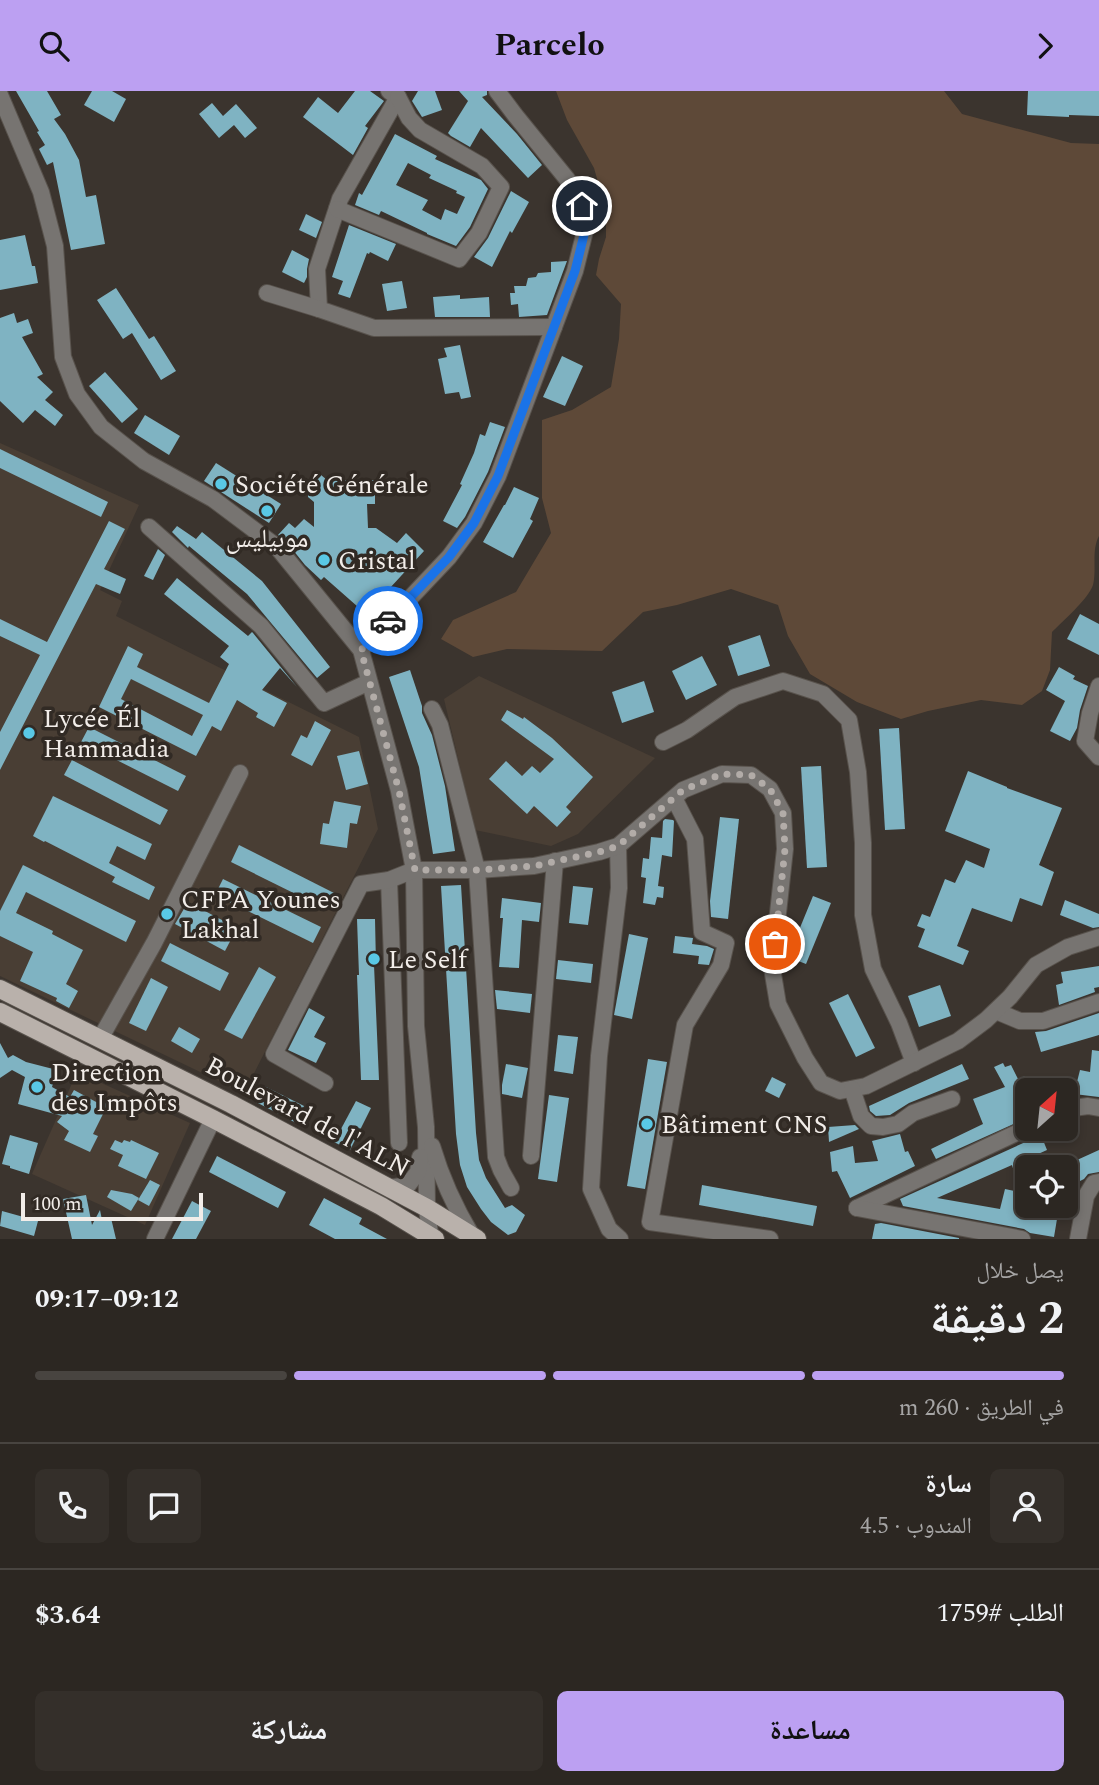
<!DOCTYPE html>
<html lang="ar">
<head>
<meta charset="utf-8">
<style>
	body { margin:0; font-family:Spectral,"Noto Naskh Arabic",serif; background:#342f2a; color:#f1f3f6; direction:rtl; height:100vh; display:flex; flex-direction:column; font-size:26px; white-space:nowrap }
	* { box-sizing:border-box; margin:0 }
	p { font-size:23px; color:#a6a5a5 }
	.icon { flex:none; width:38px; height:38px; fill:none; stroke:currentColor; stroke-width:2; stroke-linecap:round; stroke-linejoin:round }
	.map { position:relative; height:1148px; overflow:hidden; direction:ltr }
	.side { display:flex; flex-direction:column; background:#2c2722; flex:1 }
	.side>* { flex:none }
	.needle { width:46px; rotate:27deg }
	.tools { position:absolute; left:1015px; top:987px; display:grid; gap:14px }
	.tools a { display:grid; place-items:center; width:63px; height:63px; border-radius:10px; background:#2c2722; box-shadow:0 4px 10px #0003,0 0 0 2px #484440; font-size:35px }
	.scale { position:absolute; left:21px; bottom:18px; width:182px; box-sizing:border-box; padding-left:7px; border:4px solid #f2ede9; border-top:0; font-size:19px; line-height:24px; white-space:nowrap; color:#f2ede9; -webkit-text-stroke:5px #312a24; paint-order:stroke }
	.pin { position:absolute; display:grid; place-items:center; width:60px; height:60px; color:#fff; margin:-30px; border:4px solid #fff; border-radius:50%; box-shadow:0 2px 7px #0007 }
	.courier { position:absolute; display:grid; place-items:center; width:70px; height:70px; margin:-35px; border:5px solid #1a73e8; border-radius:50%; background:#fff; color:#222; box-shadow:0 2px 9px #0007 }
	.summary em { font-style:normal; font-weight:700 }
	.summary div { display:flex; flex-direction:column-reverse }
	.summary { display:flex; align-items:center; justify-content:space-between; height:119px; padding:0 35px }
	h1 { font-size:46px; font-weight:700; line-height:52px }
	.bar { display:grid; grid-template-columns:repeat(4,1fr); gap:10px 7px; align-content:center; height:84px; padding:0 35px }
	.bar i { height:9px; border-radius:5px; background:#484440 }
	.bar .selected { background:#bca0f2 }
	.bar p { grid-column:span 4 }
	.line { display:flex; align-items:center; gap:18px; padding:0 35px; border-top:2px solid #484440 }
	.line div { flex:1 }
	.round { display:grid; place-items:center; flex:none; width:74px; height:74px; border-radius:10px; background:#342f2a }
	.button { display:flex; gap:14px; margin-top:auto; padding:14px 35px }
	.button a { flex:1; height:80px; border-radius:10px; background:#bca0f2; color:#111; font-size:28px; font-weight:700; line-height:80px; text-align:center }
	.button a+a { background:#342f2a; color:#f1f3f6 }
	header { display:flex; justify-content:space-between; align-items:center; height:91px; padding:0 35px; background:#bca0f2; color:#111; font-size:32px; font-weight:700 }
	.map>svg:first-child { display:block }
	.built { fill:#493e34 }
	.green { fill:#5e4938 }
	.building { fill:#7fb3c2; fill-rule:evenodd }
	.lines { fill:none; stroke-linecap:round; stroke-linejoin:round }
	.minor-casing { stroke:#58524c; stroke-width:18 }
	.major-casing { stroke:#58524c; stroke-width:20 }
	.minor { stroke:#777471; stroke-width:16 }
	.major { stroke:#b9b1ab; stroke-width:18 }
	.done { stroke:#b2aca8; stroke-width:7; stroke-dasharray:0 12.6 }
	.route { stroke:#1a73e8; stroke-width:9 }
	.poi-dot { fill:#59c8e5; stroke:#312a24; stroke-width:2.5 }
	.labels { text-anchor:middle; stroke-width:7; stroke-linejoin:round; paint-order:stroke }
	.poi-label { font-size:26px; fill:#f2ede9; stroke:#312a24; text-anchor:start }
	.street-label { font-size:26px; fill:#f2ede9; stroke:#312a24 }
</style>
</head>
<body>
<header><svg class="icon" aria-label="forward" viewBox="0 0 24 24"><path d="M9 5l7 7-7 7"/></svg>Parcelo<svg class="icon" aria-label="search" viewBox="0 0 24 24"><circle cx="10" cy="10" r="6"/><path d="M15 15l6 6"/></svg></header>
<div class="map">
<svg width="1099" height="1148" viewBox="0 0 1099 1148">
	<rect width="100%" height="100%" fill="#3b342e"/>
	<g class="built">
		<path d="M0,352L139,414L100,499L122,510L116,525L359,646L378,738L244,1002L0,885Z"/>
		<path d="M479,585L655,667L578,743L551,755L475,739L444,608Z"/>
		<path d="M77,981L190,1032L145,1134L32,1083Z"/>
	</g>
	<path class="green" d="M556,0H944L962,23L1071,52L1099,53V445C1091,460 1097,478 1093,494C1089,507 1062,531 1052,541L1050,579L1042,600L1022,614L981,609L928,620L901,628L857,611L810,583L788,545L778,514L731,498L677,514L643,521L602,560L507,558L473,566L441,548L453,529L516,501L551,442L542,407V329L572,319L611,296L619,248L621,213L596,184L599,168L606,146V119L594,77L567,29Z"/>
	<g class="building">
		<path d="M16,0H47L61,24L54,28L65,43L79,69L86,106L96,104L105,153L71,159L53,71L47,74L39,58L45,54L37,41L39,40Z"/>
		<path d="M92,0H112L126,8L114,31L84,14Z"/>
		<path d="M355,0H370L384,10L365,35L368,37L353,64L303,26L318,6L338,22Z"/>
		<path d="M418,0H435L442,19L422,26L412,10Z"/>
		<path d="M459,0H487V4L482,6L517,43L542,74L528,87L481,37L470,56L451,45L448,42L468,10Z"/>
		<path d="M1028,0H1099V25L1069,24V26L1027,24Z"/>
		<path d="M212,12L223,25L236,13L257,37L245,47L234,34L219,47L199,23Z"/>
		<path d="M395,43L437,65L435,68L481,89L488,98L470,136L456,155L427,143V142L381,120L379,124L355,114L359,102L362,104ZM408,72L431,84L429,87L457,100L456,102L465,106L457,123L445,118L441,129L422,119L428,109L396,94Z"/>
		<path d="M511,100L529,111L512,142L510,140L492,176L474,166L488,147Z"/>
		<path d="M306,123L322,131L316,147L299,139Z"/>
		<path d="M349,134L396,153L388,170L370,161L369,163L367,162L350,207L338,203L343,190L332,186Z"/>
		<path d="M25,144L32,175H35L38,192L0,199V149Z"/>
		<path d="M292,159L309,168L307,178V186L304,192L282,181Z"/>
		<path d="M567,170L547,224L519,226L518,213L511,214L510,202H515L514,195H526L528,187L536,186L538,182L551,181V171Z"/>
		<path d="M402,190L407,217L387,220L382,193Z"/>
		<path d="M116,197L149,248L154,245L176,280L161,289L132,242L123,248L97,209Z"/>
		<path d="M460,204V208L489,206L490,226H435L433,206Z"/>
		<path d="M14,222L17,232L28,228L33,242L22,246L43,283L37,286L53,301L45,309L63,324L55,335L35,319L23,332L0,310V227Z"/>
		<path d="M460,254L471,306L461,308L459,301L445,303L438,268L447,266L444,257Z"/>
		<path d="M562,265L583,275L565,315L543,306Z"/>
		<path d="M105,281L138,318L122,332L89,295Z"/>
		<path d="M145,324L180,345L169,364L134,342Z"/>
		<path d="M490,331L505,336L488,381L465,426L457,437L443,430L462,394L460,393L474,362L480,343L485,345Z"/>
		<path d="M0,358L108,411L101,426L0,377Z"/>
		<path d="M216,372L281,413L269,432L204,390Z"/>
		<path d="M321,384L327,389H375V413H367L368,437H376L397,452L406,442L424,460L366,523L324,486L321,489L305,474L285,449L278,444L289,432L295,437L304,428L314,436V411L308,406V397L317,385Z"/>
		<path d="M514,396L539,407L530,428L533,430L513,467L483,451L504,414H505Z"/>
		<path d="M109,430L125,438L104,478L126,488L120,503L96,493L0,679V641L40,564L0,545V528L47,551Z"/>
		<path d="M177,435L196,448L202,441L262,490L330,576L317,587L247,503L189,455L188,457L172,441Z"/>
		<path d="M158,458L165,464L153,489L144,485Z"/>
		<path d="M177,487L248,545L252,541L253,542L297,596L280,577L262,599L287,612L274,636L256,626L258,622L237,609L221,640L212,635L196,665L99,616L128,555L143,563L137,576L209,612L229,573L220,566L229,555L164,503ZM131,588L203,624L192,645L121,608Z"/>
		<path d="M1080,523L1099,533V564L1067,548Z"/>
		<path d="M760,544L770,575L738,585L728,555Z"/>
		<path d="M702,565L717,594L686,609L672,580Z"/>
		<path d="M1059,576L1075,585L1073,588L1088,595L1080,619L1077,637L1070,650L1050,640L1065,610L1046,599Z"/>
		<path d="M410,579L422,615V622L432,644L445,695L455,760L433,763L419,676L389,586Z"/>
		<path d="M644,590L654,621L622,632L612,601Z"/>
		<path d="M507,619L523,628L524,626L552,647L593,686L566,716L571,721L557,736L534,715L527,723L489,688L506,670L522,685L532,675L540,682L554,668L501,629Z"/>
		<path d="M315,630L331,639L312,675L291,664L301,644L307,647Z"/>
		<path d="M89,636L186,685L178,700L81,651Z"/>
		<path d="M899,637L905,738L885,739L879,638Z"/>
		<path d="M359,660L368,693L346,699L337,665Z"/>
		<path d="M72,669L168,719L160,734L64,684Z"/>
		<path d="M821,675L827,776L807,777L801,676Z"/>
		<path d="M968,680L1007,696V697L1062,717L1039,774L1054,781L1042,815L1020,807L1012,831L972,817L957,855L969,860L963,874L918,856L925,838L917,835L922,823L930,826L945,788L955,792L966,769L984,777L990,758L945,740Z"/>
		<path d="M53,705L152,753L145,769L117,755L109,772L155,796L149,809L112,791L115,786L45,750L44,751L33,745Z"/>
		<path d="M334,710L361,715L357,733L350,732L347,757L320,753L323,732L329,733Z"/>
		<path d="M720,726L739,728L728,828L711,826L710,810Z"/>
		<path d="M665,728L673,729L674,730L672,766L662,764L658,795L664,796L663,807L657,806L655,814L643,812L646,787L641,786L643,767L649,768L651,746L662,747L663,730Z"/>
		<path d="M239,754L336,803L328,819L231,771Z"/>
		<path d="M23,774L136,830L126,851L26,801L16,822L53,840L52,843L83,859L66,893L78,900L69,917L56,910L57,907L20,890L33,861L0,845V820Z"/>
		<path d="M223,788L321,836L313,852L215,804Z"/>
		<path d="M461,794L476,1042L479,1069L486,1087L505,1117L512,1114L525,1124L516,1141L508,1144L491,1131L481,1118L467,1096L460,1074L456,1043L441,795Z"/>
		<path d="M573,795L593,797L588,834L569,832Z"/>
		<path d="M813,805L831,812L806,873L788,866Z"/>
		<path d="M502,807L541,812L539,831L522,829L519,877L499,876L503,827H500Z"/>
		<path d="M1065,809L1099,823V836L1093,837L1060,824Z"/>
		<path d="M188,811L237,837L225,860L175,833Z"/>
		<path d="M357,828H375L376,874H374L379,989H361L357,884H359Z"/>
		<path d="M629,843L648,847L632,928L614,924Z"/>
		<path d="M675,845L693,847L692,853L707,855L714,858L709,874L698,873L699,865L673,862Z"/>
		<path d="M170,852L229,882L220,900L161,870Z"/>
		<path d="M558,869L593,873L591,892L556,888Z"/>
		<path d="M1099,875V896L1094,897L1095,901L1059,914L1056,894L1063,892L1061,881Z"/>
		<path d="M259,876L276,886L242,948L224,939Z"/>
		<path d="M151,887L168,896L146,940L129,932Z"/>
		<path d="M940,894L951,925L919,936L908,905Z"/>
		<path d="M495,899L532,903L530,922L497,918Z"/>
		<path d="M848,903L875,957L856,966L829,912Z"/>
		<path d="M309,917L325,926L314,946L326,952L316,972L288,959Z"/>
		<path d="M1099,922V944L1041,961L1035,941L1046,940Z"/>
		<path d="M179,936L200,948L192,962L171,950Z"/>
		<path d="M558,944L578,946L573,983L554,980Z"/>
		<path d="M0,952L8,967L13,964L26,971L57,979L52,996L70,1006L74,999L98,1012L102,1005L110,1009L93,1043L98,1045L90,1061L64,1049L69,1040L57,1031L62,1025L18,1013L25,986L12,979L0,987Z"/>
		<path d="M1092,959L1099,960V1006L1074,1003L1080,979L1090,981Z"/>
		<path d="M648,968L667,971L645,1098L627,1095Z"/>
		<path d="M1003,972L1005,976L1011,974L1018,988L1025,985L1034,999H1027V1027L936,1068L931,1058L983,1033L973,1008L1005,996L994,976Z"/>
		<path d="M506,973L528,977L522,1007L502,1003V994Z"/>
		<path d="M962,973L969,988L909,1012L890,1024L876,1025L870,1020L869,1015Z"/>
		<path d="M772,986L786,993L779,1007L765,1000Z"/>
		<path d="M264,995L304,1015L296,1032L256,1011Z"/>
		<path d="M549,1004L569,1007L557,1091L538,1088Z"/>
		<path d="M356,1010L371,1017L350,1059L334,1051Z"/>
		<path d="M855,1034L859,1038L829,1051L828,1036Z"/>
		<path d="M900,1043L905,1061L908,1060L915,1075L850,1107L837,1080L832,1081L830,1061L853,1055L855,1072L878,1070L872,1050Z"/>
		<path d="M10,1044L38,1052L29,1083L10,1077V1075L2,1073Z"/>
		<path d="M1041,1044L1047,1059L1027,1068V1116H1025L1012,1074L937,1107L1000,1118L1005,1098L1019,1101L1014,1120L1057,1128L1054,1146L1030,1142L1024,1138L903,1115L900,1108Z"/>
		<path d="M115,1049L122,1052L124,1049L130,1051L131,1049L159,1062L146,1088L118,1075L123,1064L110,1058Z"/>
		<path d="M1099,1059V1081L1088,1083L1084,1088L1066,1097V1074Z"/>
		<path d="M217,1065L286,1101L278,1117L209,1081Z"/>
		<path d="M150,1089L160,1094L149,1115L138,1109Z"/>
		<path d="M702,1094L817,1115L813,1135L699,1114Z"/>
		<path d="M111,1099L132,1103L139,1107L131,1120L107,1106Z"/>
		<path d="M86,1104L92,1134L100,1119L102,1129L111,1127L116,1148H72L63,1108Z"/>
		<path d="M324,1107L362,1127L359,1133L387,1148H335L309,1134Z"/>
		<path d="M192,1110L211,1120L196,1148H172Z"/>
		<path d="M2,1120L38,1130L34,1145L0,1135Z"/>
		<path d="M881,1132L959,1147V1148H872L875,1133Z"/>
	</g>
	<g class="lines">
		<defs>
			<g id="minor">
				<path d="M389,0L398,6L340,108L317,178L319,218L374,237L554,236"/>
				<path d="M0,4L41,101L55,155L63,266L77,303L101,336L144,370L213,408L277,456L361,559L399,700L414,779L416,935L426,1036L427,1117L430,1143"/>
				<path d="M337,118L459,168L479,142L501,96L482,75L420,39L409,27L398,6"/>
				<path d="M267,202L319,218"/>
				<path d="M149,436L261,535L324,612L369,591"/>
				<path d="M361,559L449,466L474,432L498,385L575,180L585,140L582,115L567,88L515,24L497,0"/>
				<path d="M1099,595L1090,622L1085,650L1099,666"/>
				<path d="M432,618L440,634L477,779L496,1066L501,1079L511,1097"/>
				<path d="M663,651L687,639L735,606L783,590L823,603L849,629L858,681L863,752V824L873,878L899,932L914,972"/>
				<path d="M674,707L695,748L702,841L726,852L721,874L685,934L650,1131L770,1148"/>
				<path d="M618,755L619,797L599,965L591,1098L609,1138L620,1148"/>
				<path d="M389,789L399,1052"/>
				<path d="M996,920L1020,930H1043L1099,911"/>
				<path d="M100,948L154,852L240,682"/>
				<path d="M325,992L274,963L361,793L389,789L414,779H477L534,775L599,761L618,755L683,699L722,683L751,684L770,698L783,722L785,758L772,877L778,913L805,967L821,992L840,1000L866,995L958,950L986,929L1010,906L1036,874L1068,856L1099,846"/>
				<path d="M852,998L861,1025L871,1035L883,1036L898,1033L913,1022L952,1008"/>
				<path d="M1066,1018L1088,1015L1099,1017"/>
				<path d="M432,1055C442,1089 454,1115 472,1145"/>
				<path d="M531,1065L555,770"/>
				<path d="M389,1097L408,1094L418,1081L420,1066"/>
				<path d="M857,1117L1027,1037"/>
				<path d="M857,1117L1022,1148"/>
				<path d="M155,1148L213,1028"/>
				<path d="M1078,1148L1086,1105L1094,1092L1099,1091"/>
			</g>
			<g id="major">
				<path d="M0,898L231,1013L427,1117L477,1148"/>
				<path d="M0,921L213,1028L381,1115L435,1148"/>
			</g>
		</defs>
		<use href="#minor" class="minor-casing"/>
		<use href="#major" class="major-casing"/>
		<use href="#minor" class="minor"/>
		<use href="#major" class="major"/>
	</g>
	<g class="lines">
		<path class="done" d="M388,530L361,559L399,700L415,779H477L534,775L599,761L618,755L683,699L722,683L751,684L770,698L783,722L785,758L775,853"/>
		<path class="route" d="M388,530L449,466L474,432L498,385L575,180L585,140L582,115"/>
	</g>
	<g class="poi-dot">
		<circle cx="221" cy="393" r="7"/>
		<circle cx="267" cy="420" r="7"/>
		<circle cx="324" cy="469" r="7"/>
		<circle cx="29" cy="642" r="7"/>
		<circle cx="167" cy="823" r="7"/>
		<circle cx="374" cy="868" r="7"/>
		<circle cx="37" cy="996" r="7"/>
		<circle cx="647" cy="1033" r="7"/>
	</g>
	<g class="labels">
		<g class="poi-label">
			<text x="235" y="402">Société Générale</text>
			<text x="267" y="456" text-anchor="middle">موبيليس</text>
			<text x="338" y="478">Cristal</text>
			<text x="43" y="636">Lycée Él<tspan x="43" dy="30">Hammadia</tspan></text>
			<text x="181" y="817">CFPA Younes<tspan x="181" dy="30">Lakhal</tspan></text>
			<text x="388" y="877">Le Self</text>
			<text x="51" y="990">Direction<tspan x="51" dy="30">des Impôts</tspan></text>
			<text x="661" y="1042">Bâtiment CNS</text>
		</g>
		<g class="street-label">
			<text transform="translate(308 1025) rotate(28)" y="9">Boulevard de l'ALN</text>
		</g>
	</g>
</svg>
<div class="tools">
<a><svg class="needle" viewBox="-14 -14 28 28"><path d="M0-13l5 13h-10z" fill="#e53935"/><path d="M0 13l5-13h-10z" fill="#a6a5a5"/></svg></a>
<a><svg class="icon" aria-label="locate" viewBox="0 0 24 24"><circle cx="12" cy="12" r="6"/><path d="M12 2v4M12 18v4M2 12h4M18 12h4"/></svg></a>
</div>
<div class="scale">100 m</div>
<div class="pin" style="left:775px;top:853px;background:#ea580c"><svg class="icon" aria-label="bag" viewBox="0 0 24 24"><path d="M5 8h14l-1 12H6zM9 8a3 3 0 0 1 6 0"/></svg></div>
<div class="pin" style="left:582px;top:115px;background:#1f2937"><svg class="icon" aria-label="home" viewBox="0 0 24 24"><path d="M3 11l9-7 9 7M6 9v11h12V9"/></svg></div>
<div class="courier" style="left:388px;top:530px"><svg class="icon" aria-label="car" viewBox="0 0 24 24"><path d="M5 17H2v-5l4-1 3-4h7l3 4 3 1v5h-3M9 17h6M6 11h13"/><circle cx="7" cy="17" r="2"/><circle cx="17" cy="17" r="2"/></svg></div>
</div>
<section class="side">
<div class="summary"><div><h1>2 دقيقة</h1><p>يصل خلال</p></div><em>09:12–09:17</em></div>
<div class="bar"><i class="selected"></i><i class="selected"></i><i class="selected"></i><i></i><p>في الطريق · 260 m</p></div>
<div class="line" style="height:126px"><a class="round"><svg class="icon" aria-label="person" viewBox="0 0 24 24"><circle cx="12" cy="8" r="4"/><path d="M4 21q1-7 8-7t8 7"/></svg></a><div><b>سارة</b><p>المندوب · 4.5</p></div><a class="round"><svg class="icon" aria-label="chat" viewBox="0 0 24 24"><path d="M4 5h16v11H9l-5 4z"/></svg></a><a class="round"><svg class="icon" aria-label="phone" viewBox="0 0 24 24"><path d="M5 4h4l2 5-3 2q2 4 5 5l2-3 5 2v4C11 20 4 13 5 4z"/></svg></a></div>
<div class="line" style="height:91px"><div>الطلب #1759</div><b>$3.64</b></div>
<div class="button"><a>مساعدة</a><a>مشاركة</a></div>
</section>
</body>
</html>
